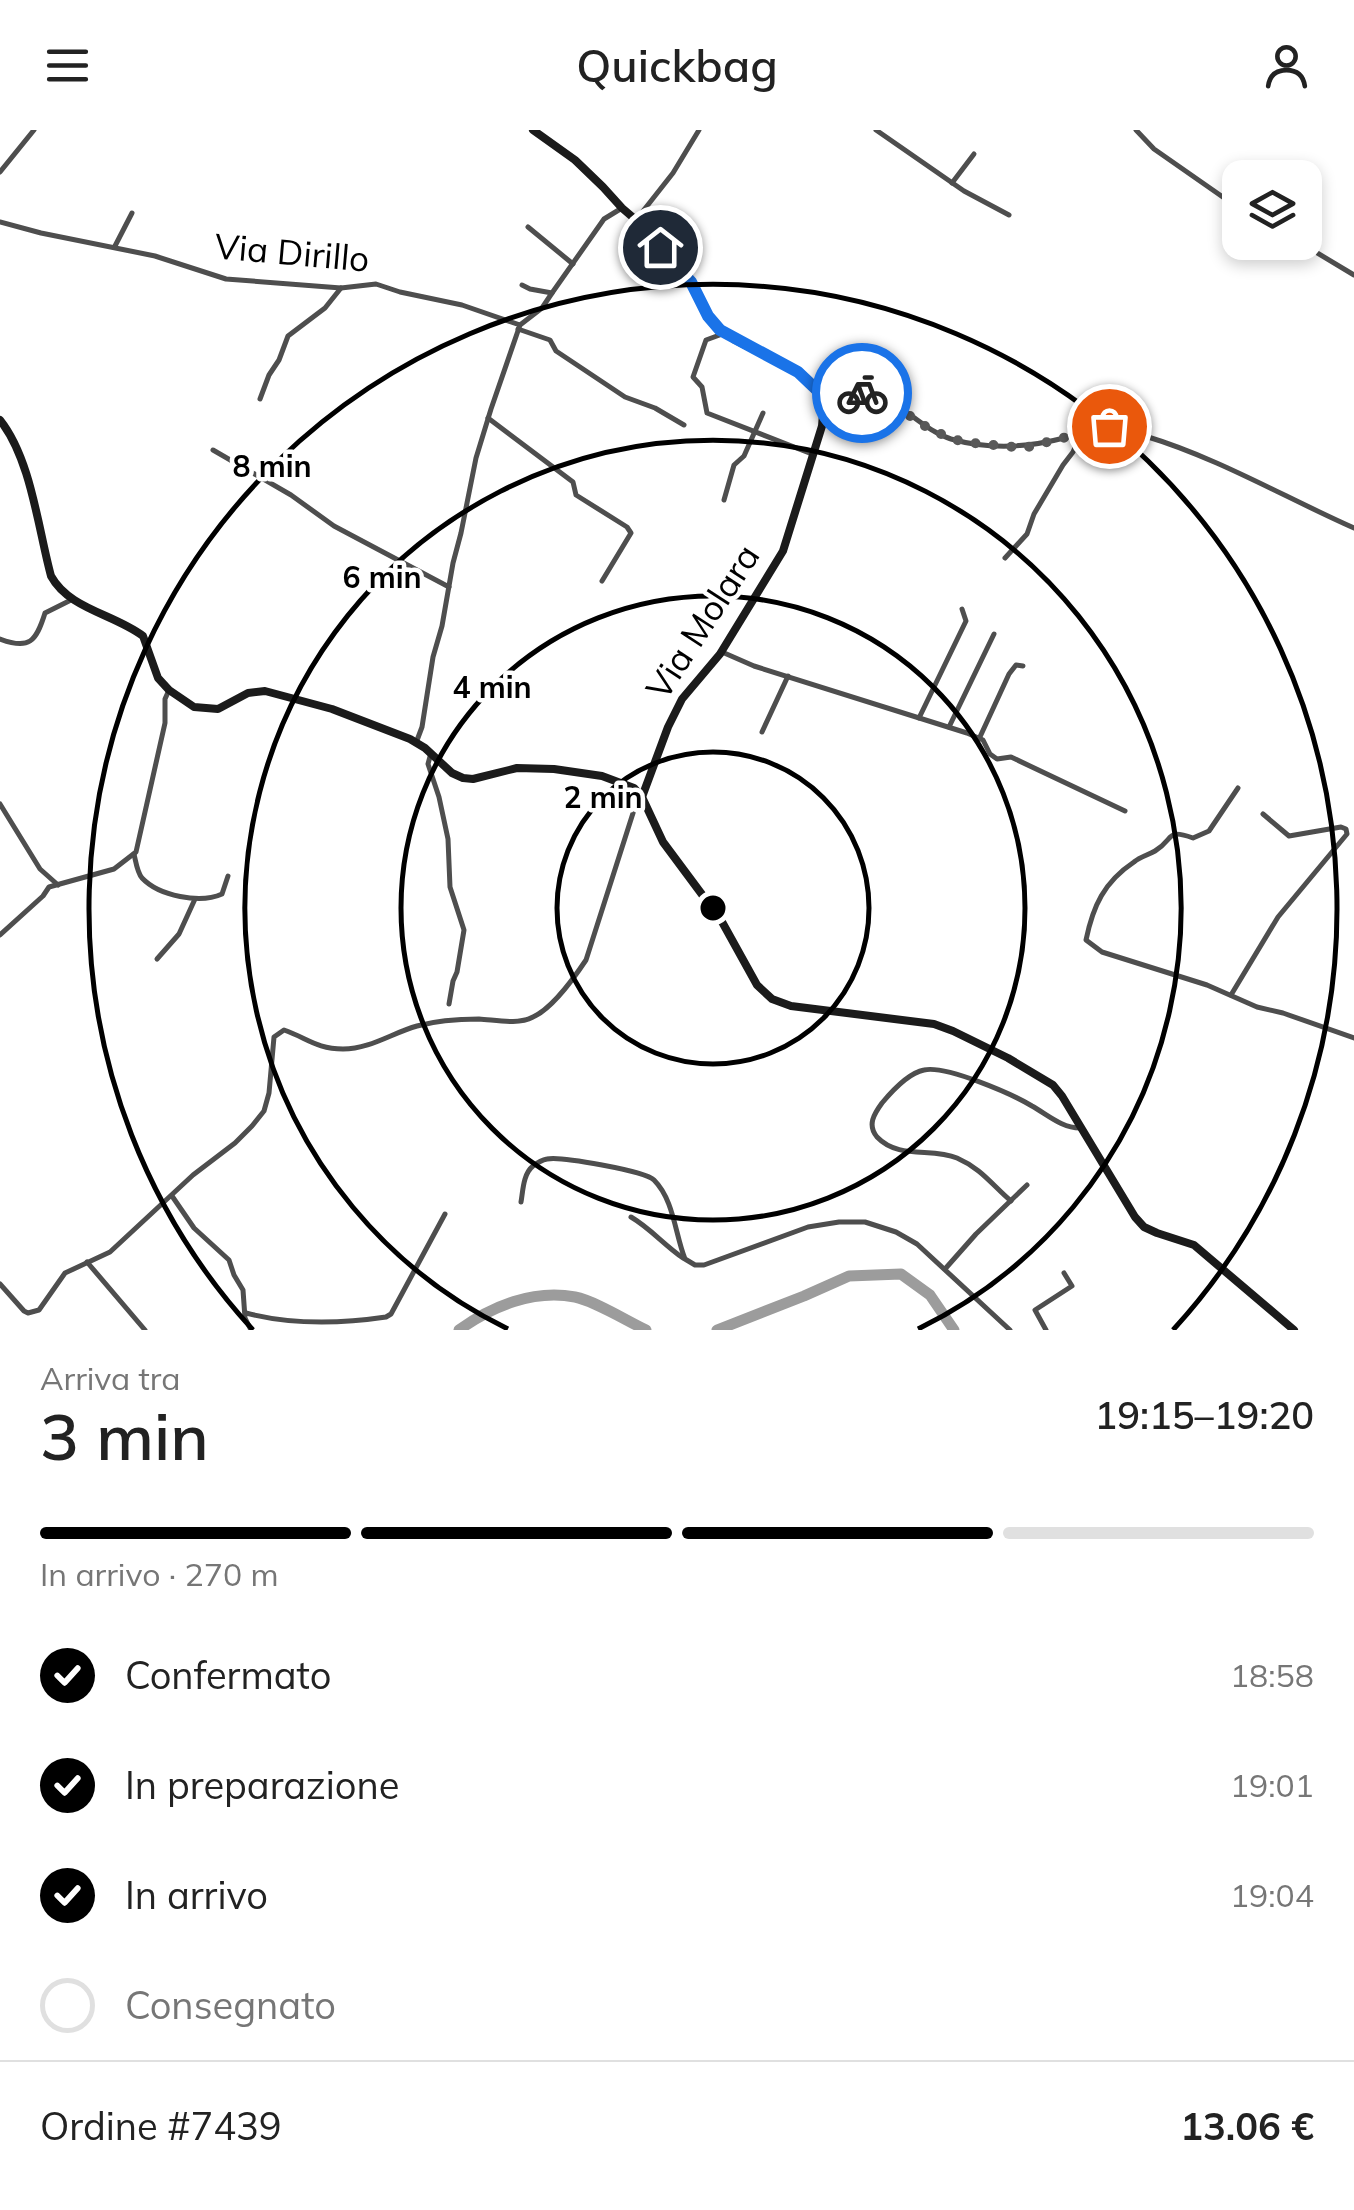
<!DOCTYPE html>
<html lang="it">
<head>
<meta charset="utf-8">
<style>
	body { margin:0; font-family:Mulish,sans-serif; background:#f2f2f2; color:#222; height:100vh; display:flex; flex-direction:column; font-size:38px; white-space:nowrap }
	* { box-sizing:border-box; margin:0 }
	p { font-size:32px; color:#767676 }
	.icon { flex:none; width:55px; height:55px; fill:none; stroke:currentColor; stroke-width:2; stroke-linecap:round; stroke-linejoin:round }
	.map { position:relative; height:1200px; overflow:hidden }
	.side { display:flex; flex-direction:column; background:#fff; flex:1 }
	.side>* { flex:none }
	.controls { position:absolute; left:1222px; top:30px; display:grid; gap:20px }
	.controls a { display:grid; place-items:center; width:100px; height:100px; border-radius:20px; background:#fff; box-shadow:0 5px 15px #0003; font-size:50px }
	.pin { position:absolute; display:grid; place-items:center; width:85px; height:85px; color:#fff; margin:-42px; border:5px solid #fff; border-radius:50%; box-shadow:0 2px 10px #0007 }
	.courier { position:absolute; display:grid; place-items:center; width:100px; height:100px; margin:-50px; border:8px solid #1a73e8; border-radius:50%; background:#fff; color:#222; box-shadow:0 2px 12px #0007 }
	.summary em { font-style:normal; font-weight:600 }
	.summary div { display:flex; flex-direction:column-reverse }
	.summary { display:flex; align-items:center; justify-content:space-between; height:170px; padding:0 40px }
	h1 { font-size:65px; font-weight:600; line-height:75px }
	.bar { display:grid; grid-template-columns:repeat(4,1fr); gap:15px 10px; align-content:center; height:120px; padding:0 40px }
	.bar i { height:12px; border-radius:8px; background:#e0e0e0 }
	.bar .active { background:#000 }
	.bar p { grid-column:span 4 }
	.line { display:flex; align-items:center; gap:25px; padding:0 40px; border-top:2px solid #e0e0e0 }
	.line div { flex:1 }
	ol { padding:0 40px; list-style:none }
	li { display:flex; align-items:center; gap:30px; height:110px }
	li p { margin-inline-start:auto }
	li .icon { padding:10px; border-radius:50%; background:#000; color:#fff; stroke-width:4 }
	li:last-child { color:#767676 }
	li i { width:55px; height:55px; border:5px solid #e0e0e0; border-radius:50% }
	header { display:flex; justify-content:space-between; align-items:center; height:130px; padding:0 40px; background:#fff; font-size:45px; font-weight:600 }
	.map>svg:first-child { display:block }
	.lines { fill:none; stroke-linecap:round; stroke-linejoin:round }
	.river { stroke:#9c9c9c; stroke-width:11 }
	.street { stroke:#4e4e4e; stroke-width:5 }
	.secondary { stroke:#1b1b1b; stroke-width:8 }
	.done { stroke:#595959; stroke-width:10; stroke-dasharray:0 18 }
	.route { stroke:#1a73e8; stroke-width:12 }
	.ring { fill:none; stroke:#000; stroke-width:5 }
	.labels { text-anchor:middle; stroke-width:9; stroke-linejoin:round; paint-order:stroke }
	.street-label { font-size:35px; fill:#000; stroke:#fff }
	.centre { fill:#000; stroke:#fff; stroke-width:5 }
	.ring-label { font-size:30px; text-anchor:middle; font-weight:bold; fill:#000; stroke:#fff; stroke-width:9; stroke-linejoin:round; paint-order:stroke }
</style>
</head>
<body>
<header><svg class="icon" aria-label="menu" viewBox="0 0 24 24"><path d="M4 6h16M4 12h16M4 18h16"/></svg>Quickbag<svg class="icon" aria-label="person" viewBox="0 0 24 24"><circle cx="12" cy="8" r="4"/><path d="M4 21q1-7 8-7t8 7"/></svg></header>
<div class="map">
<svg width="1354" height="1200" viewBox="0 0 1354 1200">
	<rect width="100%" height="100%" fill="#fff"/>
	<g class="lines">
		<g class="river">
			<path d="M459,1200C492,1176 534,1159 575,1167C595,1171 627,1191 646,1200"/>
			<path d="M717,1200L804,1166L849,1146L901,1144L930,1165L954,1200"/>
		</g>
		<g class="street">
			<path d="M876,0L964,61L1009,85"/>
			<path d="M1136,0L1154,19L1240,79"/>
			<path d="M0,42L34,0"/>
			<path d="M952,53L974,24"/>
			<path d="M636,90L673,43L699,0"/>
			<path d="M0,92L41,103L155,126L226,149L341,158L376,154L400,162L462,175L520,195"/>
			<path d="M528,97L573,134"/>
			<path d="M1299,112L1354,145"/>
			<path d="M115,116L132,83"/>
			<path d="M522,155L530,159L552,163L604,89L622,78"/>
			<path d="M518,199L550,210L556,221L625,267L655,278L684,295"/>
			<path d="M725,203L706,210L693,247L702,257L707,283L812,324"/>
			<path d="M819,261C843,259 872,261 893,273C913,285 929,302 951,309C990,320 1026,318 1064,308C1077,304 1094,296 1108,296C1119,296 1134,303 1145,306C1218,328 1284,367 1354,398"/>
			<path d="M260,269L269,245L279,230L288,206L325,178L341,158"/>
			<path d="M823,285L860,300L867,287L858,283L865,264"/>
			<path d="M488,288L573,352L576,365L627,397L631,403L602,451"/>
			<path d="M213,320L291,365L334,396L449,457"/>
			<path d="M724,370L734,335L744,326L763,283"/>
			<path d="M1005,428L1027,404L1034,384L1063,335L1073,322L1077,313L1076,304"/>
			<path d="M0,509C29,520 36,512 45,483L73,469"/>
			<path d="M722,522L754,536L967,603L983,610L990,624L997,629L1011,627L1125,681"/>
			<path d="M919,588L966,491L962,479"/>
			<path d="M949,597L994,504"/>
			<path d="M762,602L788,546"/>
			<path d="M979,609L1009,544L1016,535L1023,536"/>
			<path d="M416,613L422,597L433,527L442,496L453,433L461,403L476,328L491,279L520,195L542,178L552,163"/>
			<path d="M431,623L428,634L439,667L448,709L450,757L464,800L457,842L453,851L449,874"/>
			<path d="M1238,658L1209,701L1193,708C1165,698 1175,709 1155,721C1148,725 1140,727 1134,732C1104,752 1093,776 1086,810L1102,822L1207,855L1257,877L1283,883L1354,908"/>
			<path d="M0,674L40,739L58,755"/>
			<path d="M134,724C136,732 137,742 142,748C159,766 200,774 222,764L228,746"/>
			<path d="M0,805L43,766L49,757L114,739L136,722L165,593V569L169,560"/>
			<path d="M157,829L179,804L195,769"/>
			<path d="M1231,865L1278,787L1347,704L1346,699L1341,697L1289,706L1263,684"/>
			<path d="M172,1066L194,1098L229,1130L234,1145L243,1160L245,1188L251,1200"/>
			<path d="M1011,1071C992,1055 982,1039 957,1028C932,1017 899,1030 877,1007C867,995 874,984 882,973C892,961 908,943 924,940C946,935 1012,964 1032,976C1048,985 1062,998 1080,998"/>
			<path d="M521,1072C523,1061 523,1044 533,1036C537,1033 542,1030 547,1029C560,1026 645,1041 654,1050C674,1070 675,1104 685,1129L695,1135H704L808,1097L839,1092H865L896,1102L917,1114L1010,1200"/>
			<path d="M631,1087C650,1098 664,1115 683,1128"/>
			<path d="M87,1132L145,1200"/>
			<path d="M945,1139L976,1104L1027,1055"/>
			<path d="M0,1154L24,1181L28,1183L39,1180L65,1143L110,1122L193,1045L235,1013L252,996L264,981L269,963L274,907L284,900C307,908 317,919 343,919C370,919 392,903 417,896C435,891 460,889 479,889C496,890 518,895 533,887C553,878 574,848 586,830L634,680L642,667"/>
			<path d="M246,1183C292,1195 339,1194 386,1187L391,1184L445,1084"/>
			<path d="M1046,1200L1035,1180L1072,1156L1064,1143"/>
		</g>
		<g class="secondary">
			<path d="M533,0L575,30L603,57L622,78L636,90L691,152L708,186L720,199L735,210L798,242L815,256L824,272L822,296L783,421L720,524L682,569L668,597L642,667"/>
			<path d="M0,290C31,329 38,398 51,446C69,479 114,484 143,506L158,548L169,560L194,577L218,579L248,563L265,561L332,579L410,609L425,618L452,643L463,648L473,649L517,638L554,639L602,646L634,658L642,667L663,712L721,790L757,855L772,869L791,876L934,894L953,901L1008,928L1053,955L1062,966L1135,1087L1144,1097L1157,1103L1194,1115L1294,1200"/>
		</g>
	</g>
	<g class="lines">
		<path class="done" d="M862,263L891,272L921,294L951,309L973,313L1024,318L1109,296"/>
		<path class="route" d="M660,117L691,152L708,186L720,200L798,242L818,261L836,260L862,263"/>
	</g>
	<g class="ring">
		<circle cx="713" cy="778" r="156"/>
		<circle cx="713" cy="778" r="312"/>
		<path d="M508 1199A468 468 0 1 1 918 1199"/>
		<path d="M253 1200A624 624 0 1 1 1173 1200"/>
	</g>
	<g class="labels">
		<g class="street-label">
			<text transform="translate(292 123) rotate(5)" y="12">Via Dirillo</text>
			<text transform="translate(703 492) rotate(-57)" y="12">Via Molara</text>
		</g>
	</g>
	<circle cx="713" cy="778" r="15" class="centre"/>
	<g class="ring-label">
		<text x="272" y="347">8 min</text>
		<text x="382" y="458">6 min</text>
		<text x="492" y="568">4 min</text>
		<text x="603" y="678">2 min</text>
	</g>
</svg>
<div class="controls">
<a><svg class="icon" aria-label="layers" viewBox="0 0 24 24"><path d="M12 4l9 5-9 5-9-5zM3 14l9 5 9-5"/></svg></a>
</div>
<div class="pin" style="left:1109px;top:296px;background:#ea580c"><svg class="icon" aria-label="bag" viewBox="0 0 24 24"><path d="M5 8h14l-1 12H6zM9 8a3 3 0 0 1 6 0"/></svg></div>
<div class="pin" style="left:660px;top:117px;background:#1f2937"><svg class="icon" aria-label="home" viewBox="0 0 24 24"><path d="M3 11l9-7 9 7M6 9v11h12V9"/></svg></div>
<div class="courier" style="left:862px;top:263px"><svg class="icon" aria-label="bike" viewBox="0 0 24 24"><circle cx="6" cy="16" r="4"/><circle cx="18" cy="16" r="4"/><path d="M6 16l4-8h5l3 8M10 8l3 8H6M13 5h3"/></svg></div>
</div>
<section class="side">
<div class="summary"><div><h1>3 min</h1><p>Arriva tra</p></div><em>19:15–19:20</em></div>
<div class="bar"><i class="active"></i><i class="active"></i><i class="active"></i><i></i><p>In arrivo · 270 m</p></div>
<ol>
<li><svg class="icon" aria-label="check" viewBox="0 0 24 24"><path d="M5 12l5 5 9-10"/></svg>Confermato<p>18:58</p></li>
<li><svg class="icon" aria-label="check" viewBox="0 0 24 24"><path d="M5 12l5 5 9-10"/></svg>In preparazione<p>19:01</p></li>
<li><svg class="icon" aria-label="check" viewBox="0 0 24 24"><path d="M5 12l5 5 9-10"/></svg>In arrivo<p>19:04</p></li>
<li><i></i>Consegnato</li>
</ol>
<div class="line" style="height:130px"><div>Ordine #7439</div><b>13.06 €</b></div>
</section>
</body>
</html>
